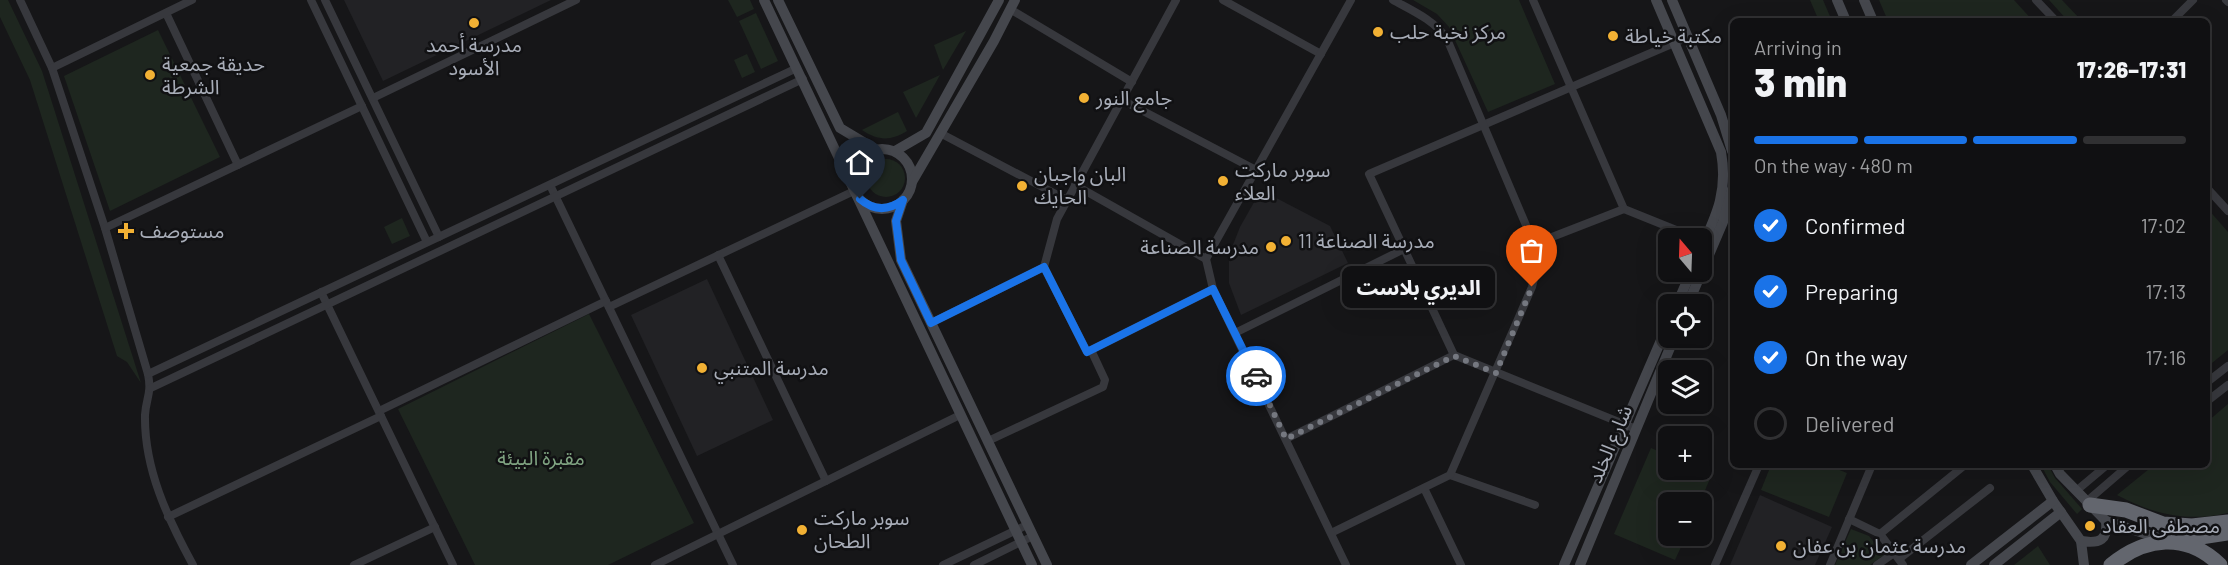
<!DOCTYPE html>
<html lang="en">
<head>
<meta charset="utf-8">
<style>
	body { margin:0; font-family:Barlow,"Noto Sans Arabic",sans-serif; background:#19191b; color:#f1f3f6; height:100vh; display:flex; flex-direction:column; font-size:22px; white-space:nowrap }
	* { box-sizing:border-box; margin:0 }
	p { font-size:20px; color:#9c9d9f }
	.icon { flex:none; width:33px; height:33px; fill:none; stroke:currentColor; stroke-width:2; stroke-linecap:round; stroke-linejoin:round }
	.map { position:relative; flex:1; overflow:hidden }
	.panel { position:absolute; left:1730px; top:18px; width:480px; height:450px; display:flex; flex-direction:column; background:#101012; border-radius:9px; box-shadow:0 6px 24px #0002,0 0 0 2px #303032 }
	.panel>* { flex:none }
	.needle { width:39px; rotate:341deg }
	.controls { position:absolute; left:1658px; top:228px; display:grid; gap:12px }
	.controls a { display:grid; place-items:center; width:54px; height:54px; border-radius:9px; background:#101012; box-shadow:0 6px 24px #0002,0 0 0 2px #303032; font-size:30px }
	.pin { position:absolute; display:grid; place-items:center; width:51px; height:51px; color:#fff; margin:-62px -26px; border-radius:50% 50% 50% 0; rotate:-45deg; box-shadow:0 0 6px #0007 }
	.pin .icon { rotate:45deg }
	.courier { position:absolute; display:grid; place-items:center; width:60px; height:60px; margin:-30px; border:4px solid #1a73e8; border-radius:50%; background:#fff; color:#222; box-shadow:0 2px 8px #0007 }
	.bubble { position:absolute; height:42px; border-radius:9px; background:#101012; box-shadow:0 6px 24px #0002,0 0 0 2px #303032; font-size:20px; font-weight:800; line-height:42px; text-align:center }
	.summary em { font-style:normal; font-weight:800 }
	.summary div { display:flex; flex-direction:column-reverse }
	.summary { display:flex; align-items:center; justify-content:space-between; height:102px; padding:0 24px }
	h1 { font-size:39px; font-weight:800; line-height:45px }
	.bar { display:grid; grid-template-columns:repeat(4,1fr); gap:9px 6px; align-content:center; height:72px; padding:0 24px }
	.bar i { height:8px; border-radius:4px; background:#303032 }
	.bar .selected { background:#1a73e8 }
	.bar p { grid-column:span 4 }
	ol { padding:0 24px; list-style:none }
	li { display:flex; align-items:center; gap:18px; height:66px }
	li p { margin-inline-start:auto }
	li .icon { padding:6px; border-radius:50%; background:#1a73e8; color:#fff; stroke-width:4 }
	li:last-child { color:#9c9d9f }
	li i { width:33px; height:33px; border:3px solid #303032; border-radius:50% }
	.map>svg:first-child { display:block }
	.built { fill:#222225 }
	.green { fill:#1e261f }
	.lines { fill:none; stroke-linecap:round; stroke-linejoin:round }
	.street { stroke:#37383d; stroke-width:8 }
	.secondary { stroke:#45474d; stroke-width:10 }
	.highway { stroke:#63666e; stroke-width:15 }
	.done { stroke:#757880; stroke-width:6; stroke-dasharray:0 10.8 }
	.route { stroke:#1a73e8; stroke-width:8 }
	.poi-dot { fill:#f2b134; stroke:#111113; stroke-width:2 }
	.labels { text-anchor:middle; stroke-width:5; stroke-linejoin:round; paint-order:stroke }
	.poi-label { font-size:20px; fill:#a8adb8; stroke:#111113; text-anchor:start }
	.street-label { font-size:20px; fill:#a8adb8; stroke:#111113 }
	.park-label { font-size:20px; fill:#7fa381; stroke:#111113 }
</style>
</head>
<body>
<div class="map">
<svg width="2228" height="565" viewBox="0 0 2228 565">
	<rect width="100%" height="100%" fill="#161618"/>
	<g class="built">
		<path d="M344,0H551L383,81Z"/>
		<path d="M1261,190L1330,226L1348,263L1241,315L1229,283V255L1240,227Z"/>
		<path d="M707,279L773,420L697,456L631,315Z"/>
		<path d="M1760,495L1832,527L1815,565H1730Z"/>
	</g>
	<g class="green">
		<path d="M0,0H8L42,71L141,383L127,362L117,356L30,80L0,17Z"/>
		<path d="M728,0H750L754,9L737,17Z"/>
		<path d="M1413,0H1519L1555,84L1488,112L1449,27L1437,14Z"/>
		<path d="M1810,0H1823L1832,21H1819Z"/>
		<path d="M1879,0H2014L2033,21H1888Z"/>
		<path d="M2049,0H2062L2081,20L2068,21Z"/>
		<path d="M756,13L778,61L761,69L739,21Z"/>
		<path d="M158,30L220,157L110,211L64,76Z"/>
		<path d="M966,31L943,70L934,45Z"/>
		<path d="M747,54L755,72L742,78L734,60Z"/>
		<path d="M940,75L916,118L903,92Z"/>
		<path d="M898,112L907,131C891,141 878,141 862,130Z"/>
		<circle cx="886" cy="178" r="19"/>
		<path d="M2207,208L2228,232V350L2207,367Z"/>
		<path d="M402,218L410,236L392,244L384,227Z"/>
		<path d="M589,314L694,523L608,565H475L398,409Z"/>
		<path d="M2228,404V513C2186,522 2155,515 2117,495L2154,465H2206L2207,422Z"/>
		<path d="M1651,448L1668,455V470L1701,469L1712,474L1700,502H1668V536H1686L1675,560L1614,534Z"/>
		<path d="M1771,465H1827L1847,473L1829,517L1761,490Z"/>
		<path d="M2041,465H2048L2055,478L2082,509L2077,514L2050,482Z"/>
		<path d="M1851,529L1869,536L1884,555L1870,565H1835Z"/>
		<path d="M2038,546L2050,565H2014Z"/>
	</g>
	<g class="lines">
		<g class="street">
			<path d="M20,0L52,68L105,228L148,374C152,394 146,398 145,415C144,469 168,519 193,565"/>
			<path d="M311,0L427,242"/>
			<path d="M325,0L439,237"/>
			<path d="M1176,0L1057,219L1044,267L1087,352L1213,289"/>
			<path d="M1223,0L1321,54"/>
			<path d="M1533,0L1624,209L1696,238"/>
			<path d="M2036,0L2056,21"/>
			<path d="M2226,0L2228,2"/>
			<path d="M1010,9L1132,82"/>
			<path d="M166,13L238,165"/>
			<path d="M2172,21L2193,0"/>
			<path d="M52,68L192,0"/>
			<path d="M373,98L576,0"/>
			<path d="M1122,100L1256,170"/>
			<path d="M940,133L1067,200"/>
			<path d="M550,185L733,565"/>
			<path d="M1075,185L1206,259"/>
			<path d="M2206,187L2228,211"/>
			<path d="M105,228L362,106"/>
			<path d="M1534,244L1624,209"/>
			<path d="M718,255L826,481"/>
			<path d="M321,292L453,565"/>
			<path d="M609,307L854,191"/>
			<path d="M931,323L1044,267"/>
			<path d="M1235,333L1404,249"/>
			<path d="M148,374L797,68"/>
			<path d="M2206,383L2228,366"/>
			<path d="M151,388L803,79"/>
			<path d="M2206,402L2228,385"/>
			<path d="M379,411L606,301"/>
			<path d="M1636,429L1454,355L1369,174L1688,37"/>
			<path d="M1286,439L1454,355"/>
			<path d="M988,441L1103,387L1105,380L1091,350"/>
			<path d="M1450,475L1535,505"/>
			<path d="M1424,488L1461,565"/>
			<path d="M2076,491L2107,465"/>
			<path d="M2086,502L2129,465"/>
			<path d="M168,517L381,416"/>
			<path d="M1849,519L1880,534L1903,565"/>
			<path d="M1331,533L1450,475L1532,287L1537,266L1534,244L1447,39C1434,20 1413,11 1393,0"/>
			<path d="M1880,534L1965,465"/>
			<path d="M1899,559L1990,488"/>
			<path d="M354,565L435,527"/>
			<path d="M655,565L960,415"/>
			<path d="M943,565L1027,525"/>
			<path d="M974,565L1033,536"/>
			<path d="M1346,565L1213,289L1206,259L1351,0"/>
			<path d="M1715,565L1759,465"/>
			<path d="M1830,565L1872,465"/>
			<path d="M1877,565L1894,553"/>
		</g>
		<g class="secondary">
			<path d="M764,0L1032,565"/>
			<path d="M778,0L840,128L875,149"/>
			<path d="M1656,0L1721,152C1728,191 1717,214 1701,249"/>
			<path d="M1672,0L1721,115L1732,151"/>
			<path d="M1837,0L1846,21"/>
			<path d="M1864,0L1873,21"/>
			<circle cx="882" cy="179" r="30"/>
			<path d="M895,151L926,133L999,0"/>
			<path d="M912,182L994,41L1015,0"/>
			<path d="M903,200L896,221L901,260L1047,565"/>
			<path d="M1677,304L1691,272"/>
			<path d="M1688,304L1723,222L1732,189"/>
			<path d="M2032,465L2053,501L2081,541L2084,565"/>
			<path d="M2055,465L2060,474L2106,521L2165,540"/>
			<path d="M2081,541C2100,544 2108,540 2106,521"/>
			<path d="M1564,565L1668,324"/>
			<path d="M1580,565L1674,338"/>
			<path d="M1971,565L2053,501"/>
			<path d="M1994,565L2061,512"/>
		</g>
		<g class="highway">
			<path d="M2090,505L2126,510L2163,524L2192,526L2228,522"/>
			<path d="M2181,540L2228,533"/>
			<path d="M2111,565C2145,537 2186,532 2220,565"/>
		</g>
	</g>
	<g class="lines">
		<path class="done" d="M1256,376L1286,439L1454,356L1496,373L1532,287"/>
		<path class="route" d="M860,199C874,211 888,211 903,200L896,221L901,260L931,323L1044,267L1087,352L1213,289L1256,376"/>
	</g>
	<g class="poi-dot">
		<circle cx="474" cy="23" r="6"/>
		<circle cx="1378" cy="32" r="6"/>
		<circle cx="1613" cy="36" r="6"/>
		<circle cx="150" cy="75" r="6"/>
		<circle cx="1084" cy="98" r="6"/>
		<circle cx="1223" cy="181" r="6"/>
		<circle cx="1022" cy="186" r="6"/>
		<path d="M123 222h6v6h6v6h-6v6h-6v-6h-6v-6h6z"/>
		<circle cx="1286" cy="241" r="6"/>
		<circle cx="1271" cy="247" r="6"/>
		<circle cx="702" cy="368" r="6"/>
		<circle cx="2090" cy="526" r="6"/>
		<circle cx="802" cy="530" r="6"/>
		<circle cx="1781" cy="546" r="6"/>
	</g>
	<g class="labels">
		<g class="poi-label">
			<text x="1390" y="39">مركز نخبة حلب</text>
			<text x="1625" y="43">مكتبة خياطة</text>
			<text x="474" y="52" text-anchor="middle">مدرسة أحمد<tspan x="474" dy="23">الأسود</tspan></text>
			<text x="162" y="71">حديقة جمعية<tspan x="162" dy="23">الشرطة</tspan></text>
			<text x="1096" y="105">جامع النور</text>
			<text x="1235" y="177">سوبر ماركت<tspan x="1235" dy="23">العلاء</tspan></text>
			<text x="1034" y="181">البان واجبان<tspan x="1034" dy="23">الحايك</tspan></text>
			<text x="140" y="238">مستوصف</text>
			<text x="1298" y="248">مدرسة الصناعة 11</text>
			<text x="1259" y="254" text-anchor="end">مدرسة الصناعة</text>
			<text x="714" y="375">مدرسة المتنبي</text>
			<text x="814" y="525">سوبر ماركت<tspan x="814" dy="23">الطحان</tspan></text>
			<text x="2102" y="533">مصطفى العقاد</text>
			<text x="1793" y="553">مدرسة عثمان بن عفان</text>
		</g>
		<g class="street-label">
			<text transform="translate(1610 444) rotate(-67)" y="7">شارع الخلد</text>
		</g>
		<g class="park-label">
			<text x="541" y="465">مقبرة البيئة</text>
		</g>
	</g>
</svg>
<div class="controls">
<a><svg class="needle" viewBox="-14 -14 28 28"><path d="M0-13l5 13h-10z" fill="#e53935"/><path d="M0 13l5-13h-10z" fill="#9c9d9f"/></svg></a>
<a><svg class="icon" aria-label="locate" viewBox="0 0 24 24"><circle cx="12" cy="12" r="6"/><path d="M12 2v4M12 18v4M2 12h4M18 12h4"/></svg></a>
<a><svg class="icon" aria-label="layers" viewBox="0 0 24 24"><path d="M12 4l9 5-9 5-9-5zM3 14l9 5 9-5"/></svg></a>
<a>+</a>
<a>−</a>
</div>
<div class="pin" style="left:1532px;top:287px;background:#ea580c"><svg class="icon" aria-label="bag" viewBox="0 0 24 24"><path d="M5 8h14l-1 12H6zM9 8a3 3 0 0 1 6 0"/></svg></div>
<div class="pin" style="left:860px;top:199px;background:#1f2937"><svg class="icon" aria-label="home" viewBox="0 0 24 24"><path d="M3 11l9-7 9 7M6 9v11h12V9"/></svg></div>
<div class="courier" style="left:1256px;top:376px"><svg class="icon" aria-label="car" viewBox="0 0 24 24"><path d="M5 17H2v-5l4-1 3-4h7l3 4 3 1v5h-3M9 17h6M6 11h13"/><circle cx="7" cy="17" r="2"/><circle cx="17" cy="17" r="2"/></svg></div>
<div class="bubble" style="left:1342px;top:266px;width:153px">الديري بلاست</div>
<section class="panel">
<div class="summary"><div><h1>3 min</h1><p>Arriving in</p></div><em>17:26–17:31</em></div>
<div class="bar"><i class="selected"></i><i class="selected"></i><i class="selected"></i><i></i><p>On the way · 480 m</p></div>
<ol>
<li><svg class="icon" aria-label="check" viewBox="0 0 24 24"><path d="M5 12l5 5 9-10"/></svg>Confirmed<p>17:02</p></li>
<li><svg class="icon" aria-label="check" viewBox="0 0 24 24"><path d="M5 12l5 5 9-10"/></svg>Preparing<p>17:13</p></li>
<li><svg class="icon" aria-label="check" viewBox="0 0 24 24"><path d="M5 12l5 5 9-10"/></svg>On the way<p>17:16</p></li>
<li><i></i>Delivered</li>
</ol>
</section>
</div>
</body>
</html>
